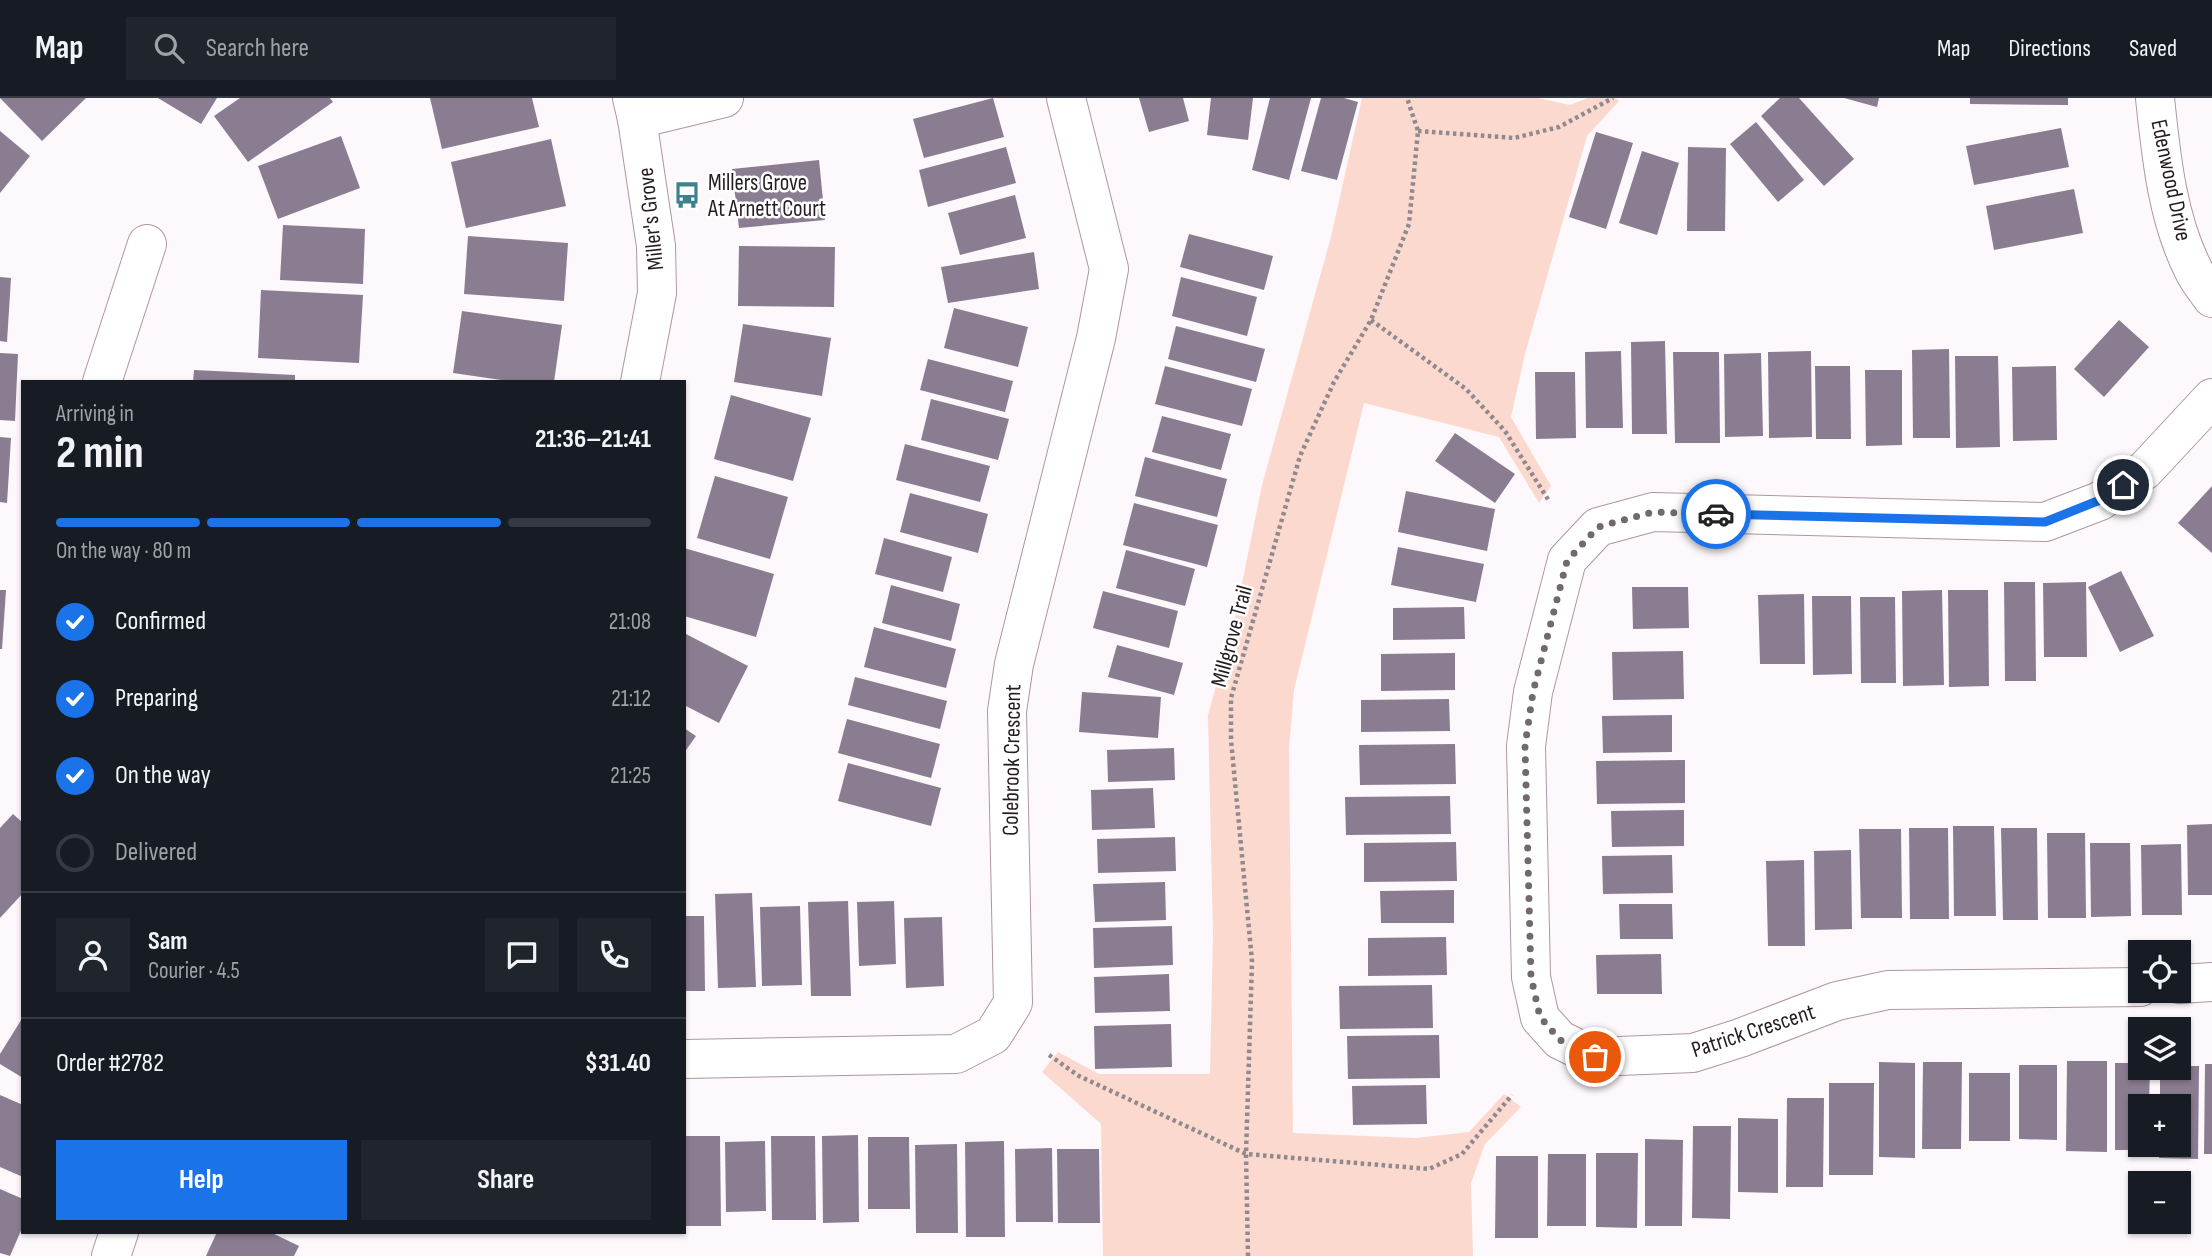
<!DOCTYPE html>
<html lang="en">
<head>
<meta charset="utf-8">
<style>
	body { margin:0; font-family:"Sofia Sans Condensed",sans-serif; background:#20242c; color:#f1f3f6; height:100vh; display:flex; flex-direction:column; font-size:26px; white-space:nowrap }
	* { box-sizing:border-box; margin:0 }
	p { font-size:23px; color:#9ea1a6 }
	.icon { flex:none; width:38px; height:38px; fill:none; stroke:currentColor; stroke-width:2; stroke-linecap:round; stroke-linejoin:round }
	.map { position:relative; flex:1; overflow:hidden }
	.sheet { position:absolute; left:21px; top:282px; width:665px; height:854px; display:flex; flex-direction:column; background:#171b24; border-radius:0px; box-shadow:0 2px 5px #0004 }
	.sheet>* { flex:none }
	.fabs { position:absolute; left:2128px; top:842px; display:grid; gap:14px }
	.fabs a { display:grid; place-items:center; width:63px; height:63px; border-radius:0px; background:#171b24; box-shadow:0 2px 5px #0004; font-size:35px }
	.pin { position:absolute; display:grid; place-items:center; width:60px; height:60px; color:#fff; margin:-30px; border:4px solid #fff; border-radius:50%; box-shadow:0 2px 7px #0007 }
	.courier { position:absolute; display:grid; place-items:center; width:70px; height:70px; margin:-35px; border:5px solid #1a73e8; border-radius:50%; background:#fff; color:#222; box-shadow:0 2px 9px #0007 }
	.summary em { font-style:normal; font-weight:700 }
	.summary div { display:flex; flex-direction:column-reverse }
	.summary { display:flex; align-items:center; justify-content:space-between; height:119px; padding:0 35px }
	h1 { font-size:46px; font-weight:700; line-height:52px }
	.bar { display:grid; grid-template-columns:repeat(4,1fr); gap:10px 7px; align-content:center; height:84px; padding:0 35px }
	.bar i { height:9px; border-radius:5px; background:#363941 }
	.bar .active { background:#1a73e8 }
	.bar p { grid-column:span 4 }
	.line { display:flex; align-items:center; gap:18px; padding:0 35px; border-top:2px solid #363941 }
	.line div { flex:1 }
	.round { display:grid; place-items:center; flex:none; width:74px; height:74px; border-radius:0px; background:#20242c }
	ol { padding:0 35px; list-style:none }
	li { display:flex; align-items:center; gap:21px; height:77px }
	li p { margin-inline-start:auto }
	li .icon { padding:7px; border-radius:50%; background:#1a73e8; color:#fff; stroke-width:4 }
	li:last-child { color:#9ea1a6 }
	li i { width:38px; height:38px; border:4px solid #363941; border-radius:50% }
	.button { display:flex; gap:14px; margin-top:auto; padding:14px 35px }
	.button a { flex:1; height:80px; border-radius:0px; background:#1a73e8; color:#fff; font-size:28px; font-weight:700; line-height:80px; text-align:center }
	.button a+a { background:#20242c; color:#f1f3f6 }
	header { display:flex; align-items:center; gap:42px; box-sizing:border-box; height:98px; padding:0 35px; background:#171b24; border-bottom:2px solid #363941 }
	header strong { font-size:33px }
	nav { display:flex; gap:38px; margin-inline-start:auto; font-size:24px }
	.search { width:490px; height:63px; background:#20242c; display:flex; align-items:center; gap:18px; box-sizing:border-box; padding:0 24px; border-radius:0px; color:#9ea1a6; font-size:26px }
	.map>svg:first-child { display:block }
	.green { fill:#fbd9cf }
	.building { fill:#8b7d91 }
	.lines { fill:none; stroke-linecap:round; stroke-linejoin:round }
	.minor-casing { stroke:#ae96a3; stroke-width:40 }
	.path { stroke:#90898d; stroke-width:4.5; stroke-dasharray:3.5 3.5; stroke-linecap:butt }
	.minor { stroke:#fff; stroke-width:38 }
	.done { stroke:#71696d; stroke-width:7; stroke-dasharray:0 12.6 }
	.route { stroke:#1a73e8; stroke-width:9 }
	.labels { text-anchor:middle; stroke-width:5; stroke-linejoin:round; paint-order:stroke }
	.street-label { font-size:23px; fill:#251c21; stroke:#fff }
	.poi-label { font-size:23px; fill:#251c21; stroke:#fff; text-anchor:start }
</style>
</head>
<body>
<header>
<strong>Map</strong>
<div class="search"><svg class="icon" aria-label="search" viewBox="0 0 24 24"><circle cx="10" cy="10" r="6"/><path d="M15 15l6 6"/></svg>Search here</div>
<nav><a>Map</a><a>Directions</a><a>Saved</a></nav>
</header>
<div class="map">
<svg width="2212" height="1158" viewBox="0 0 2212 1158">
	<rect width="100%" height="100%" fill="#fdf8fb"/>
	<path class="green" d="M1362,0H1538L1570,7L1588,0H1616L1619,3L1587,38L1525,256L1511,319L1551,388L1539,405L1499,339L1364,305L1294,592L1289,651L1293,1035L1416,1040L1469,1034L1504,996L1521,1009L1485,1046L1471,1085L1473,1158H1103L1101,1026L1042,974L1058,954L1099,976H1210L1213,836L1208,617L1235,520L1262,387L1331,139Z"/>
	<g class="building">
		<path d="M0,0H86L42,43Z"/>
		<path d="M158,0H217L201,26Z"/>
		<path d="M240,0H330L333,4L248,64L214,18Z"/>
		<path d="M430,0H532L539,29L442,51Z"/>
		<path d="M993,0L1004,39L924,60L913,21Z"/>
		<path d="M1139,0H1183L1189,23L1149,34Z"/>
		<path d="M1211,0H1253L1248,42L1207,37Z"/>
		<path d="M1270,0H1311L1289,82L1252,72Z"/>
		<path d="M1321,0H1344L1358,4L1337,82L1301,73Z"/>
		<path d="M1780,0H1799L1854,61L1824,88L1761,18Z"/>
		<path d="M1844,0H1879L1877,9Z"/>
		<path d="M1970,0H2068V7L1970,6Z"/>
		<path d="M1756,24L1804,82L1778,104L1730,46Z"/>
		<path d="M2061,30L2069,69L1974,87L1966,48Z"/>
		<path d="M0,33L30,58L0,95Z"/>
		<path d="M1596,34L1633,45L1606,131L1569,119Z"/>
		<path d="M341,38L360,90L278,121L258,68Z"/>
		<path d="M551,41L566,108L466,130L451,64Z"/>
		<path d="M1006,49L1016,85L928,109L919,72Z"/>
		<path d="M1688,49L1726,50L1725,133H1687Z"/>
		<path d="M1642,53L1679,65L1657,137L1619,125Z"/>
		<path d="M819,62L825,122L739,130L732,71Z"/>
		<path d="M2074,91L2083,135L1994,152L1986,108Z"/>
		<path d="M1015,97L1026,140L960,157L948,115Z"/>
		<path d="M283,127L365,131L363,186L280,182Z"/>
		<path d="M1189,136L1273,158L1264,192L1180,169Z"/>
		<path d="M468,138L568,145L564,203L464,196Z"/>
		<path d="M739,148L835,149L834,209L738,208Z"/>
		<path d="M1034,154L1039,191L948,205L941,169Z"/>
		<path d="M0,179L11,180L7,244L0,243Z"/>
		<path d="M1181,179L1257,199L1247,238L1172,218Z"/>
		<path d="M261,192L363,197L359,265L258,260Z"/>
		<path d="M954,210L1028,229L1018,269L944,250Z"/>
		<path d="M462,213L562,227L554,284H516L453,275Z"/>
		<path d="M2119,222L2149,249L2104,299L2074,271Z"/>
		<path d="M743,226L831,240L822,298L734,284Z"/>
		<path d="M1176,228L1265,251L1256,284L1168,261Z"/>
		<path d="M1665,243L1667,336H1632L1631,244Z"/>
		<path d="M1949,251L1950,340H1913L1912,252Z"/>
		<path d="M1621,253L1623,330H1586L1585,254Z"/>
		<path d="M1811,253L1812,339L1769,340L1768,254Z"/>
		<path d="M1673,254H1719L1720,345H1675Z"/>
		<path d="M0,255L18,256L15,323L0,322Z"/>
		<path d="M1761,255L1763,338L1725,339L1724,256Z"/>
		<path d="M1955,258H1998L2000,349L1956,350Z"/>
		<path d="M928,261L1013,283L1005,314L920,292Z"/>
		<path d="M1165,268L1252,291L1242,328L1155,306Z"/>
		<path d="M1815,268H1850L1851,341H1816Z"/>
		<path d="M2056,268L2057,342L2013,343L2012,269Z"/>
		<path d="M194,272L295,277V284H193Z"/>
		<path d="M1865,272H1902V347L1866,348Z"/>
		<path d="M1535,274H1575L1576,340L1536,341Z"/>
		<path d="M731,297L811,320L793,383L714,361Z"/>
		<path d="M931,301L1009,321L998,362L921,342Z"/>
		<path d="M1162,318L1231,336L1221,372L1152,354Z"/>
		<path d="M1455,335L1515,376L1495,405L1435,363Z"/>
		<path d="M0,339L11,340L7,405L0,404Z"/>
		<path d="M905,346L990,368L980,404L896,382Z"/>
		<path d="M1145,359L1227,381L1217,419L1135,398Z"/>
		<path d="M715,378L788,399L770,461L697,440Z"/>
		<path d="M2212,388V455L2178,425Z"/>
		<path d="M1406,393L1495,411L1487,453L1398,434Z"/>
		<path d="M910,395L988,416L978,455L900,434Z"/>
		<path d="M1134,405L1218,427L1207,469L1123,447Z"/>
		<path d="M884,440L952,459L943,494L875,476Z"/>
		<path d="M1398,449L1484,466L1476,504L1391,487Z"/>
		<path d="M684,450L774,476L756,539L684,518Z"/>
		<path d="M1126,452L1195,471L1185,508L1116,490Z"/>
		<path d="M2121,473L2154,538L2120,554L2088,489Z"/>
		<path d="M2004,484H2035L2036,583H2005Z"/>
		<path d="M2086,484L2087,559H2044L2043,485Z"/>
		<path d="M891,487L960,506L951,543L882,525Z"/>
		<path d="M1632,489H1688L1689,530L1633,531Z"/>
		<path d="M0,492H6L2,551H0Z"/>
		<path d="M1942,492L1944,587L1903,588L1902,493Z"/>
		<path d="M1948,492H1988L1989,588L1949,589Z"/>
		<path d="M1103,493L1178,513L1169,550L1093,530Z"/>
		<path d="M1804,496L1805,566H1760L1758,497Z"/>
		<path d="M1812,498H1851L1852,576L1813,577Z"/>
		<path d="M1860,499H1895L1896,585H1861Z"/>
		<path d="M1464,509L1465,541L1393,542V510Z"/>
		<path d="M874,529L956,551L946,590L864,569Z"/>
		<path d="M684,535L748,568L719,625L684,607Z"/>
		<path d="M1117,547L1183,565L1174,597L1108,579Z"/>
		<path d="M1683,553L1684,601L1613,602L1612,554Z"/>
		<path d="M1455,555V592L1381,593V556Z"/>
		<path d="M855,579L947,603L940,631L848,607Z"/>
		<path d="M1082,594L1161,599L1158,640L1079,634Z"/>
		<path d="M1449,601L1450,633L1361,634V602Z"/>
		<path d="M1672,617V654L1603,655L1602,618Z"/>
		<path d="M847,621L940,646L931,680L838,655Z"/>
		<path d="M684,630L696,638L684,655Z"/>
		<path d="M1455,646L1456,686L1360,687L1359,647Z"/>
		<path d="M1174,650L1175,682L1108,684L1107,652Z"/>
		<path d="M1685,662V705L1597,706L1596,663Z"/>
		<path d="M848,665L941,690L931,728L838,703Z"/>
		<path d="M1153,690L1155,730L1092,732L1091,692Z"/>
		<path d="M1450,698L1451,736L1346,737L1345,699Z"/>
		<path d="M1684,712V748L1612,749L1611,713Z"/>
		<path d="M13,716L23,725V795L0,820V730Z"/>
		<path d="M2212,726V797H2188L2187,727Z"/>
		<path d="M1953,728H1994L1996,818H1954Z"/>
		<path d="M1909,730H1948L1949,821H1910Z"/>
		<path d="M2001,730H2037L2038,822H2003Z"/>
		<path d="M1859,731H1901L1902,820H1861Z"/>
		<path d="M2047,735H2085L2086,820H2048Z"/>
		<path d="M1175,739L1176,773L1098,775L1097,741Z"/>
		<path d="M1456,744L1457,783L1364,784V745Z"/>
		<path d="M2090,745H2130L2131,818L2091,819Z"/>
		<path d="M2181,746L2182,817H2142L2141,747Z"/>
		<path d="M1851,752L1852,831L1815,832L1814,753Z"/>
		<path d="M1672,757L1673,795L1603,796L1602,758Z"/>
		<path d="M1804,762L1805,848H1768L1766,763Z"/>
		<path d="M1165,784L1166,822L1095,824L1093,786Z"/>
		<path d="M1454,792V825H1381L1380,793Z"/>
		<path d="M752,795L756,889L718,890L715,796Z"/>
		<path d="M848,803L851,898H811L808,804Z"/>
		<path d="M894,803L896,866L859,868L857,804Z"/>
		<path d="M1619,806H1672L1673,841H1620Z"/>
		<path d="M800,808L802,887L762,888L760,809Z"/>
		<path d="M684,818H704L705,893H684Z"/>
		<path d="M942,819L944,888L906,890L904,820Z"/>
		<path d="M1172,828L1173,867L1094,870L1093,830Z"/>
		<path d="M1446,839L1447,877L1368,878V840Z"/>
		<path d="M1661,856L1662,896H1597L1596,857Z"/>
		<path d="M1169,876L1170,913L1095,915L1094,879Z"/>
		<path d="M1432,887L1433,930L1340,931L1339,888Z"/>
		<path d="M23,919V980L0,966V956Z"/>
		<path d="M1171,926L1172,969L1095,971L1094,928Z"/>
		<path d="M1439,937L1440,980L1348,981L1347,938Z"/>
		<path d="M2067,963H2107V1054L2066,1053Z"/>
		<path d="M1879,964L1915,965V1060L1879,1059Z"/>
		<path d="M1923,964H1962L1961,1051H1922Z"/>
		<path d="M2115,965H2140V970H2150L2149,1008H2140V1046H2149V1052H2115Z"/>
		<path d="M2205,966H2212V1056H2204Z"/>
		<path d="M2019,967H2057V1042L2019,1041Z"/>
		<path d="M2179,968H2199L2198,1061L2159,1060V1046H2179V1008H2160V970H2179Z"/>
		<rect x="1969" y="975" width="41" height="68"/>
		<path d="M1829,985H1874L1873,1077H1829Z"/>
		<path d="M1426,987L1427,1026L1353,1027L1352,988Z"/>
		<path d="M0,997L23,1007V1079L0,1069Z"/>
		<path d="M1787,1000H1824L1823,1089H1786Z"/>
		<path d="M1738,1020L1778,1021V1095L1738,1094Z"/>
		<path d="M1693,1028H1731L1730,1121L1692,1120Z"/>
		<path d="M858,1037L859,1124L823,1125L822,1038Z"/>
		<path d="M684,1038H720L721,1128H685Z"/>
		<path d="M771,1038H815L816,1122H772Z"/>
		<path d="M868,1039H909L910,1111H868Z"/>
		<path d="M1645,1041L1683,1042L1682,1128H1645Z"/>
		<path d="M765,1043L766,1113L726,1114L725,1044Z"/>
		<path d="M1004,1043L1005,1139H966L965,1044Z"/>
		<path d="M957,1046L958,1135H916L915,1047Z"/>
		<path d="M1052,1050L1053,1124H1016L1015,1051Z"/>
		<path d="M1057,1051H1099L1100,1125H1058Z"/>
		<path d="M1596,1055H1638L1637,1130L1596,1129Z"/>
		<path d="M1548,1056H1586V1128H1547Z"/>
		<path d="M1496,1058H1538V1140H1495Z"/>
		<path d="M0,1091L23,1101V1128L10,1158L0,1155Z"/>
		<path d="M217,1134H270L299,1148L294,1158H206Z"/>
	</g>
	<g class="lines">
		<defs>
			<g id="minor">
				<path d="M632,0L637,21L656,148L657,195L640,284"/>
				<path d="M2155,0C2161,57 2167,121 2194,173C2199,183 2206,191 2212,200"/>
				<path d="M637,21L724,0"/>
				<path d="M102,284L147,146"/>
				<path d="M2179,886L2212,884"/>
				<path d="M2140,889L1888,892L1837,903L1740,940L1693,955L1595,959L1560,942L1540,920L1531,879L1526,648L1533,594L1567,462L1598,429L1653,414L2045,424L2100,403L2145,372L2212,300"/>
				<path d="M684,961L956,956L993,937L1013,905L1007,613L1014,566L1096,240L1109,171L1066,0"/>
				<path d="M111,1158L119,1134"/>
			</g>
		</defs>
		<use href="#minor" class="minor-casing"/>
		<g class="path">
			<path d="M1418,33L1514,40L1559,29L1613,0"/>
			<path d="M1371,222L1466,291L1505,333L1549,403"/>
			<path d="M1049,957L1079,978L1246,1056L1429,1071L1462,1056L1512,997"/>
			<path d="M1248,1158L1246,1056L1252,863L1231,642V600L1300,358L1334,284L1371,222L1409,126L1418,33L1407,0"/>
		</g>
		<use href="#minor" class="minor"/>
	</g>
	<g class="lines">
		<path class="done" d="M1595,959L1560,942L1540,919L1531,879L1525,648L1533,594L1567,463L1598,429L1653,414L1716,416"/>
		<path class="route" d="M1716,416L2045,424L2100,402L2123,387"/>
	</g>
	<defs>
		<symbol id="bus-bare" viewBox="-9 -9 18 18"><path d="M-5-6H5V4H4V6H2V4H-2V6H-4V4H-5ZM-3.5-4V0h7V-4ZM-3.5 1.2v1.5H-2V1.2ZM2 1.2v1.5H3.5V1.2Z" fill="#3b828c" stroke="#fff" stroke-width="2.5" paint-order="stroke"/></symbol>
	</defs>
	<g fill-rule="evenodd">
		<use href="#bus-bare" x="668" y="78" width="38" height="38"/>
	</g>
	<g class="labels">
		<g class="street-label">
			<text transform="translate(2172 82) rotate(78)" y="8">Edenwood Drive</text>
			<text transform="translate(650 121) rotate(-96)" y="8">Miller's Grove</text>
			<text transform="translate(1231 538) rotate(-75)" y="8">Millgrove Trail</text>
			<text transform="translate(1011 662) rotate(-89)" y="8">Colebrook Crescent</text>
			<text transform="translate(1753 932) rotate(-18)" y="8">Patrick Crescent</text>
		</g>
		<g class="poi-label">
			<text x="708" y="92">Millers Grove<tspan x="708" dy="26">At Arnett Court</tspan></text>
		</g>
	</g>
</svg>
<div class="fabs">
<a><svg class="icon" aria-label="locate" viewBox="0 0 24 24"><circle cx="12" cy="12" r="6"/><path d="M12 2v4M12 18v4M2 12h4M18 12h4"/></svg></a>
<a><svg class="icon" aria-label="layers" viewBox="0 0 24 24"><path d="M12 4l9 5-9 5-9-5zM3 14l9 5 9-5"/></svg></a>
<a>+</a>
<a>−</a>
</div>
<div class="pin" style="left:1595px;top:959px;background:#ea580c"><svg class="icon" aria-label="bag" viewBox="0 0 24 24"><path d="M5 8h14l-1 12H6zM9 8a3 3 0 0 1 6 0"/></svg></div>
<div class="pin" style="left:2123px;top:387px;background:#1f2937"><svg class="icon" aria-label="home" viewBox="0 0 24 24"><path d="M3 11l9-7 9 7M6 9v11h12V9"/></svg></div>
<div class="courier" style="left:1716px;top:416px"><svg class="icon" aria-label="car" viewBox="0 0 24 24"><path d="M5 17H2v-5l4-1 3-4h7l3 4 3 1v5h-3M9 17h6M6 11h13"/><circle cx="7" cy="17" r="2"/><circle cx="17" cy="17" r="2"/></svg></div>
<section class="sheet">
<div class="summary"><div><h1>2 min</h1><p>Arriving in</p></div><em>21:36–21:41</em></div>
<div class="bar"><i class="active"></i><i class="active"></i><i class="active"></i><i></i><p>On the way · 80 m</p></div>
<ol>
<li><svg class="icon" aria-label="check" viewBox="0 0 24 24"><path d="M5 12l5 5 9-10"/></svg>Confirmed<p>21:08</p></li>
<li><svg class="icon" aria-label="check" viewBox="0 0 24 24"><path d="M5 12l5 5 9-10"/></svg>Preparing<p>21:12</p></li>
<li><svg class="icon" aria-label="check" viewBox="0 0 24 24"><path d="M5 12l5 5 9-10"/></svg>On the way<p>21:25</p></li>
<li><i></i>Delivered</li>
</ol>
<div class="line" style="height:126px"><a class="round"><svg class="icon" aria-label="person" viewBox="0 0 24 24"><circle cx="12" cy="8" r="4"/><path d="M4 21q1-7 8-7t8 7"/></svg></a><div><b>Sam</b><p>Courier · 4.5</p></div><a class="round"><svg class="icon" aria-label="chat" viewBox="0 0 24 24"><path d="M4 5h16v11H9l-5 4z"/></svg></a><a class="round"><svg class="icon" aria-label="phone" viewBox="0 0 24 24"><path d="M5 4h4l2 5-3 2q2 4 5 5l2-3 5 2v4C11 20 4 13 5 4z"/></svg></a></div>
<div class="line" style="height:91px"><div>Order #2782</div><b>$31.40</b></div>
<div class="button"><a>Help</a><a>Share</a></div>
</section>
</div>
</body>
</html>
